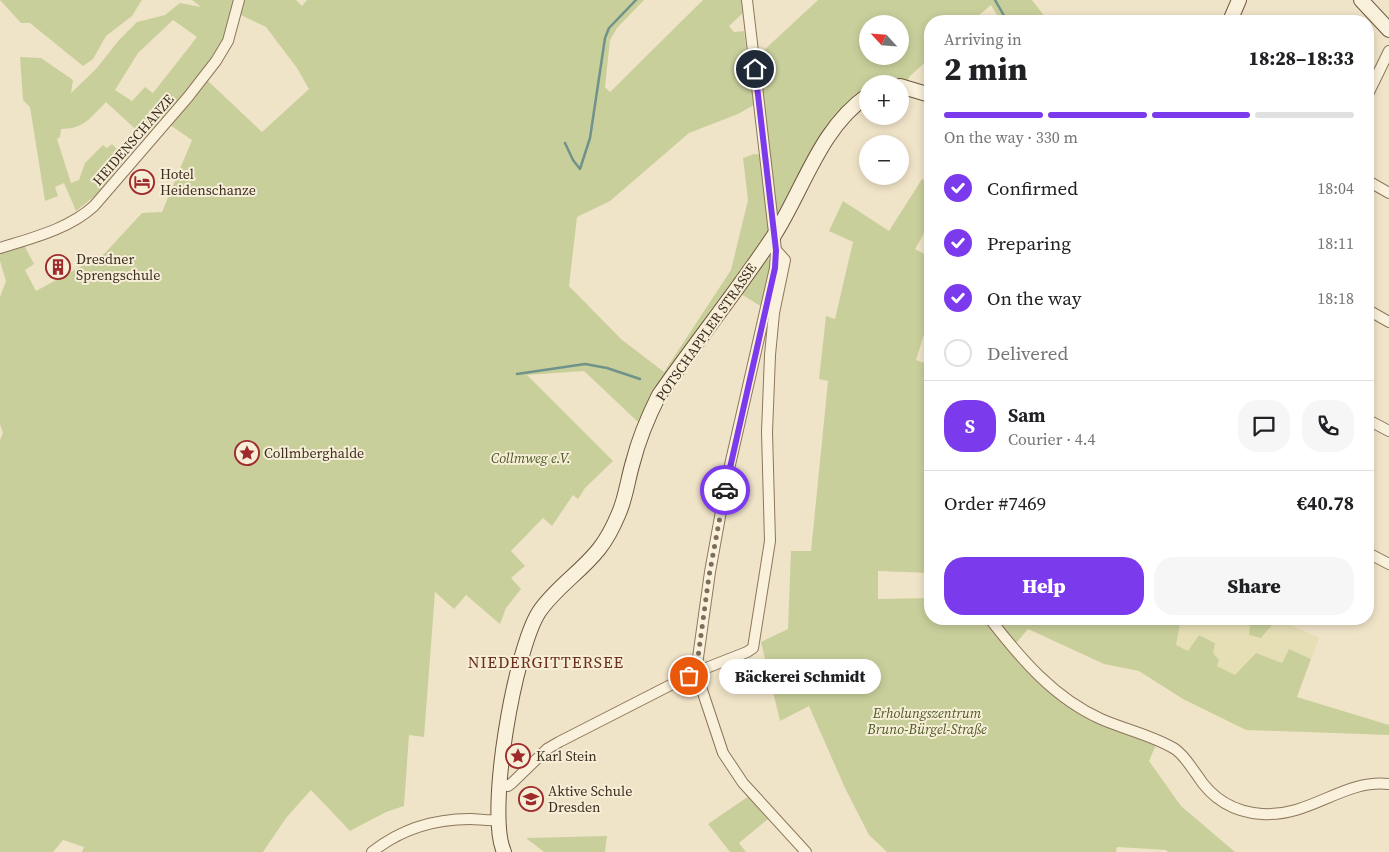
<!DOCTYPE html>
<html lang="en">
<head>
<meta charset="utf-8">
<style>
	body { margin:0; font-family:"Source Serif 4",serif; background:#f6f6f6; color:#202124; height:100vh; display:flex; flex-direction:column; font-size:19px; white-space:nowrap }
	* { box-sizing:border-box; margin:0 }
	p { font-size:16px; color:#757577 }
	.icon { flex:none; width:28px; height:28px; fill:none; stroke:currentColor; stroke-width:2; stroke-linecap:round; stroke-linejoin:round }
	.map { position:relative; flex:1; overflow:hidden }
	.drawer { position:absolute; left:924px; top:15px; width:450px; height:610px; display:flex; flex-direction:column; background:#fff; border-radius:20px; box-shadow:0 2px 8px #0003 }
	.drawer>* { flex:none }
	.needle { width:32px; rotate:296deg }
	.tools { position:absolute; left:859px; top:15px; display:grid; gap:10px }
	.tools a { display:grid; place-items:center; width:50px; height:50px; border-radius:50%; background:#fff; box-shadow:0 2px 8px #0003; font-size:25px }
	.pin { position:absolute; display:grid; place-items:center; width:42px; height:42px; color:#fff; margin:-21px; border:2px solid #fff; border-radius:50%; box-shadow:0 1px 5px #0007 }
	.courier { position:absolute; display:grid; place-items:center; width:50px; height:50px; margin:-25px; border:4px solid #7c3aed; border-radius:50%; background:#fff; color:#222; box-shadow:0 1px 6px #0007 }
	.bubble { position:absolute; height:35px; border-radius:18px; background:#fff; box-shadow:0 2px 8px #0003; font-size:16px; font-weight:800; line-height:35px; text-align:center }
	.overview em { font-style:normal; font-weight:800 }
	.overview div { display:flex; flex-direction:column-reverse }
	.overview { display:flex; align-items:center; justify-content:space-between; height:85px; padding:0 20px }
	h1 { font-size:32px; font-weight:800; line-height:38px }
	.bar { display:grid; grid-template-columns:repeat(4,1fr); gap:8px 5px; align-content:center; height:60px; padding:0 20px }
	.bar i { height:6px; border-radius:4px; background:#e0e0e0 }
	.bar .current { background:#7c3aed }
	.bar p { grid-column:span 4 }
	.line { display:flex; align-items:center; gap:12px; padding:0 20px; border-top:1px solid #e0e0e0 }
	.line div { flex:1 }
	.round { display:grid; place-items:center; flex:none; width:52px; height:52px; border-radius:20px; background:#f6f6f6 }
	ol { padding:0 20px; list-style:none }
	li { display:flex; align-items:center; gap:15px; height:55px }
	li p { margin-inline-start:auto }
	li .icon { padding:5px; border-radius:50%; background:#7c3aed; color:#fff; stroke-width:4 }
	li:last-child { color:#757577 }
	li i { width:28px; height:28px; border:2px solid #e0e0e0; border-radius:50% }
	.button { display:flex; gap:10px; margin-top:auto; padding:10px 20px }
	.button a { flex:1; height:58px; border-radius:20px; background:#7c3aed; color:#fff; font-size:20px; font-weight:800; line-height:58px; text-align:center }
	.button a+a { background:#f6f6f6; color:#202124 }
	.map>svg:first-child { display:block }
	.farmland { fill:#e6deb5 }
	.green { fill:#c9cf9b; fill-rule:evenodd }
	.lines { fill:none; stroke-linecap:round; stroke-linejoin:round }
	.stream { stroke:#6f938a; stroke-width:2.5 }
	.street-casing { stroke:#8d765c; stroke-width:12 }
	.secondary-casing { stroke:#6f573f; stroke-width:16 }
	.street { stroke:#faf1dc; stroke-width:10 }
	.secondary { stroke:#faf1dc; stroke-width:14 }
	.done { stroke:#7c6e5b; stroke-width:5; stroke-dasharray:0 9 }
	.route { stroke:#7c3aed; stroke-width:6 }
	.labels { text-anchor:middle; stroke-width:4; stroke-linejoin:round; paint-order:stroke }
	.street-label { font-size:14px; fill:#3d2e20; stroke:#f7eed8 }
	.poi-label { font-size:14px; fill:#3d2e20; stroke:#f7eed8; text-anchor:start }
	.park-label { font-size:14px; font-style:italic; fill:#4d5a26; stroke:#f7eed8 }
	.quarter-label { font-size:16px; letter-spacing:1px; fill:#6b2e1e; stroke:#f7eed8 }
</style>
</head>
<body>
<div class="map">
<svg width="1389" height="852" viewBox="0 0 1389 852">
	<rect width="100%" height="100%" fill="#f0e4c8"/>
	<path class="farmland" d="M1181,619H1234L1250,626L1261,638L1277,619L1319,638L1311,659L1289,649L1282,663L1235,675L1217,666L1213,653L1215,642L1199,635L1188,651L1176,645Z"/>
	<g class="green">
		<path d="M0,0H142L132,16L106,36L93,59L83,66L30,23H21Z"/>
		<path d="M192,0H237L230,29L203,74L149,135L144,137L106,102C90,118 84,129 61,129L60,137L57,139L71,183L79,180L85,163L103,145L107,148L112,144L122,154V163L96,195L76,211L64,183L55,187L58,196L45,201L30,107L23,100L20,57L41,58L73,80L71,93L96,69L119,40L137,22L165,15L180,3L201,7ZM173,20L197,37L153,93L145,87L132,101L115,90L138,53Z"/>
		<path d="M242,0H296L302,6L307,0H644L617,28L610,40L605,87L610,92L703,0H741L743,13L729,26L734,32L744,31L748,65L818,0H1032L1046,18L1057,21H996L998,17L991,5L972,21H930V58L910,76L905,86L900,84H868L867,95L855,105L645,423L638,422L584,371L527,375L613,461L585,488L578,499L573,495L552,526L543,518L511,551L525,566L511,578L521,589L506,608L500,624L466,595L454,609L435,592L424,737L409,735L404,806L386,812L350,831L311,790L286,818L263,852H82L84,847L63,840L53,852H0V440L3,433L0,424V297L6,281L0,261V253L24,245L34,264L25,270L36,291L104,254L142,213L162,212L192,140L170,125L205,81H208L262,132L309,89L297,68L266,27L239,14ZM868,24H900V56H868ZM759,102L764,155L754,154L743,158L748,200L731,270L664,372L621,339L569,286L577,217L610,201L689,133L738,114Z"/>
		<path d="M922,179L930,184V223L915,249L930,257V315L916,360L930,365V573L878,571V599L930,598V619H1181L1176,645L1188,651L1199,635L1215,643L1213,653L1219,660L1217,666L1235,675L1256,653L1282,663L1289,649L1311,659L1297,697L1389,725V735L1246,730L1183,699L1139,671L1104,664L1028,629L1012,648L1078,706L1158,740L1149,761L1181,806L1235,852H1168L1166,850L1117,847L1116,852H887L869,835L845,788L809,706L780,721L761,642L788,629L791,551H811L828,381L819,379L826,316L835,319L853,242L829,231L843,201L889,231Z"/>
		<path d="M768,258L771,263L762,307L741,294Z"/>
		<path d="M1234,619H1277L1261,638L1249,635L1250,626Z"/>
		<path d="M749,796L768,819L739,843L746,852H730L708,824Z"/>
		<path d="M607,836L605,852H544L526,838Z"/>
	</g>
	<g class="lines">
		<g class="stream">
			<path d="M995,0L1007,21"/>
			<path d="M565,143L573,160L580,169L590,138L605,38L609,28L636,0"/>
			<path d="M517,374L585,364L607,368L640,379"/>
		</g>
		<defs>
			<g id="street">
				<path d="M747,0L776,250L775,268L727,478L710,572L696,672L723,753L743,783L806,852"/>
				<path d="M1368,94L1389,51"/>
				<path d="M1368,181L1389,193"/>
				<path d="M0,248C32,238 69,229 94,206L188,97L216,61L228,41L239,0"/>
				<path d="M1368,310L1389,322"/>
				<path d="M1368,420L1389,431"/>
				<path d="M1368,553L1389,564"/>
				<path d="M990,619C1021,659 1054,698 1101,719C1126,730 1152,735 1175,749C1185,756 1190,766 1197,775C1212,799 1233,812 1262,814C1311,817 1343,779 1389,784"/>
				<path d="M500,785L508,786L512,783L547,749L559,742L696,672L747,652L753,648L770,541L767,432L770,355L774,313L785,260L776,250"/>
				<path d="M372,852C401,829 433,819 470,819C479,819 488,821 497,820"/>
			</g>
			<g id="secondary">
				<path d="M1361,0L1389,30"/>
				<path d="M1230,21L1239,0"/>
				<path d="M900,86L930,95"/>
				<path d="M504,852C486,813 515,649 539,612C555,588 581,572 599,549C607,539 614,525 619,513C626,497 628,478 633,462C639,438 648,417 659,395C696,342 737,291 773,237C804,189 819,129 868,95"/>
			</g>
		</defs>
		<use href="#street" class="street-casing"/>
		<use href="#secondary" class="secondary-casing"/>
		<use href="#street" class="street"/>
		<use href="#secondary" class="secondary"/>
	</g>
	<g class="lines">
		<path class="done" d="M689,676L696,672L709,576L725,490"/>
		<path class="route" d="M725,490L775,268L776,250L755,69"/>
	</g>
	<defs>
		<symbol id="hotel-ring" viewBox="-11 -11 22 22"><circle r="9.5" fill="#f7eed8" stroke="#9e2a2b" stroke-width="1.5"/><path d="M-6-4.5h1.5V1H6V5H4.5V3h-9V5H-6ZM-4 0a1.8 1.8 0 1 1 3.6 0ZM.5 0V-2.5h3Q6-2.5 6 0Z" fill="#9e2a2b"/></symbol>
		<symbol id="building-ring" viewBox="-11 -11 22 22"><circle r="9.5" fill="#f7eed8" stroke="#9e2a2b" stroke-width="1.5"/><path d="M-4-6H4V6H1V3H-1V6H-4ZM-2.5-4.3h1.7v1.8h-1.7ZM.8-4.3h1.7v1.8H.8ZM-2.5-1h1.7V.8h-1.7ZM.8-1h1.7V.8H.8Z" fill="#9e2a2b"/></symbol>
		<symbol id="sight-ring" viewBox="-11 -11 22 22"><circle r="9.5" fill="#f7eed8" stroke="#9e2a2b" stroke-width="1.5"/><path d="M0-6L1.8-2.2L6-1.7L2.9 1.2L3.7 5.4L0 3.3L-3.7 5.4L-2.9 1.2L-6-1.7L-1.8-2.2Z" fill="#9e2a2b"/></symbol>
		<symbol id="school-ring" viewBox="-11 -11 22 22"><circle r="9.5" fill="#f7eed8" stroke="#9e2a2b" stroke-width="1.5"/><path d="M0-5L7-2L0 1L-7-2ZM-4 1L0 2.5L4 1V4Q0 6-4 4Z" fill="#9e2a2b"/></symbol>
	</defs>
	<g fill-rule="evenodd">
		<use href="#hotel-ring" x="128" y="168" width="28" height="28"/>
		<use href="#building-ring" x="44" y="253" width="28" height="28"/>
		<use href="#sight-ring" x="233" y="439" width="28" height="28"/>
		<use href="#sight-ring" x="504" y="742" width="28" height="28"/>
		<use href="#school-ring" x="517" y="785" width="28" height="28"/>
	</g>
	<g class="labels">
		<g class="street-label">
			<text transform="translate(133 140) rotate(-49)" y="5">HEIDENSCHANZE</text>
			<text transform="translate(706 332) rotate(-55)" y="5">POTSCHAPPLER STRASSE</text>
		</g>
		<g class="poi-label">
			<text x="160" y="179">Hotel<tspan x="160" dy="16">Heidenschanze</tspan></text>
			<text x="76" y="264">Dresdner<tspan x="76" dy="16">Sprengschule</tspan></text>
			<text x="264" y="458">Collmberghalde</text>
			<text x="536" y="761">Karl Stein</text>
			<text x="548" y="796">Aktive Schule<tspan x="548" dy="16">Dresden</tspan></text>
		</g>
		<g class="park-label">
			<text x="531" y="463">Collmweg e.V.</text>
			<text x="927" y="718">Erholungszentrum<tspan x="927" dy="16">Bruno-Bürgel-Straße</tspan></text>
		</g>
		<g class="quarter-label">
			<text x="546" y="668">NIEDERGITTERSEE</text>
		</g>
	</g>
</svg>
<div class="tools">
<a><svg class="needle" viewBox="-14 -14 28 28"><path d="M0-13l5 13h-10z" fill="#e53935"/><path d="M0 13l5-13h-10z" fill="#757577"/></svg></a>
<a>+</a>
<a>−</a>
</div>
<div class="pin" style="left:689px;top:676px;background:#ea580c"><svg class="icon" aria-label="bag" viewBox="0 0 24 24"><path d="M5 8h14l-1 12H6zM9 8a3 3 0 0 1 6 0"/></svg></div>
<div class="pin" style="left:755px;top:69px;background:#1f2937"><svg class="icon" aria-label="home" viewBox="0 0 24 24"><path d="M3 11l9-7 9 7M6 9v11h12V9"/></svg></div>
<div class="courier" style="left:725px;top:490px"><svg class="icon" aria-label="car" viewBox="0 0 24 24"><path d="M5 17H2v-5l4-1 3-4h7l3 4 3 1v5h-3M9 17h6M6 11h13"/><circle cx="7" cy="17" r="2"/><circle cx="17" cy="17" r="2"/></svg></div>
<div class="bubble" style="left:719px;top:659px;width:162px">Bäckerei Schmidt</div>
<section class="drawer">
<div class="overview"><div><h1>2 min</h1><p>Arriving in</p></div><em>18:28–18:33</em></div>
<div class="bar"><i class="current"></i><i class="current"></i><i class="current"></i><i></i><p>On the way · 330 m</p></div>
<ol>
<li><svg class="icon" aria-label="check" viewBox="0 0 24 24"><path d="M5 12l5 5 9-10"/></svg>Confirmed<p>18:04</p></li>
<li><svg class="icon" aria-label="check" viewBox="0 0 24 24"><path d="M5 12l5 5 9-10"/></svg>Preparing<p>18:11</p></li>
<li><svg class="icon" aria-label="check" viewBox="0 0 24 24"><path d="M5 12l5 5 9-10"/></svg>On the way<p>18:18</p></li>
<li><i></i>Delivered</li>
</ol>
<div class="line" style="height:90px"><b class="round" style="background:#7c3aed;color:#fff">S</b><div><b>Sam</b><p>Courier · 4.4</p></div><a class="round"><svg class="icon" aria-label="chat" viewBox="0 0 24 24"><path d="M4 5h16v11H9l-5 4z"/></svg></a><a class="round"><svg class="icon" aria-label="phone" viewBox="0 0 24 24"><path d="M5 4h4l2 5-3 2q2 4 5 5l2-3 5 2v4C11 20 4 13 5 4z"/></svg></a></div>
<div class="line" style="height:65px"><div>Order #7469</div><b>€40.78</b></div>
<div class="button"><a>Help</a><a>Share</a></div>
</section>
</div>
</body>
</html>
